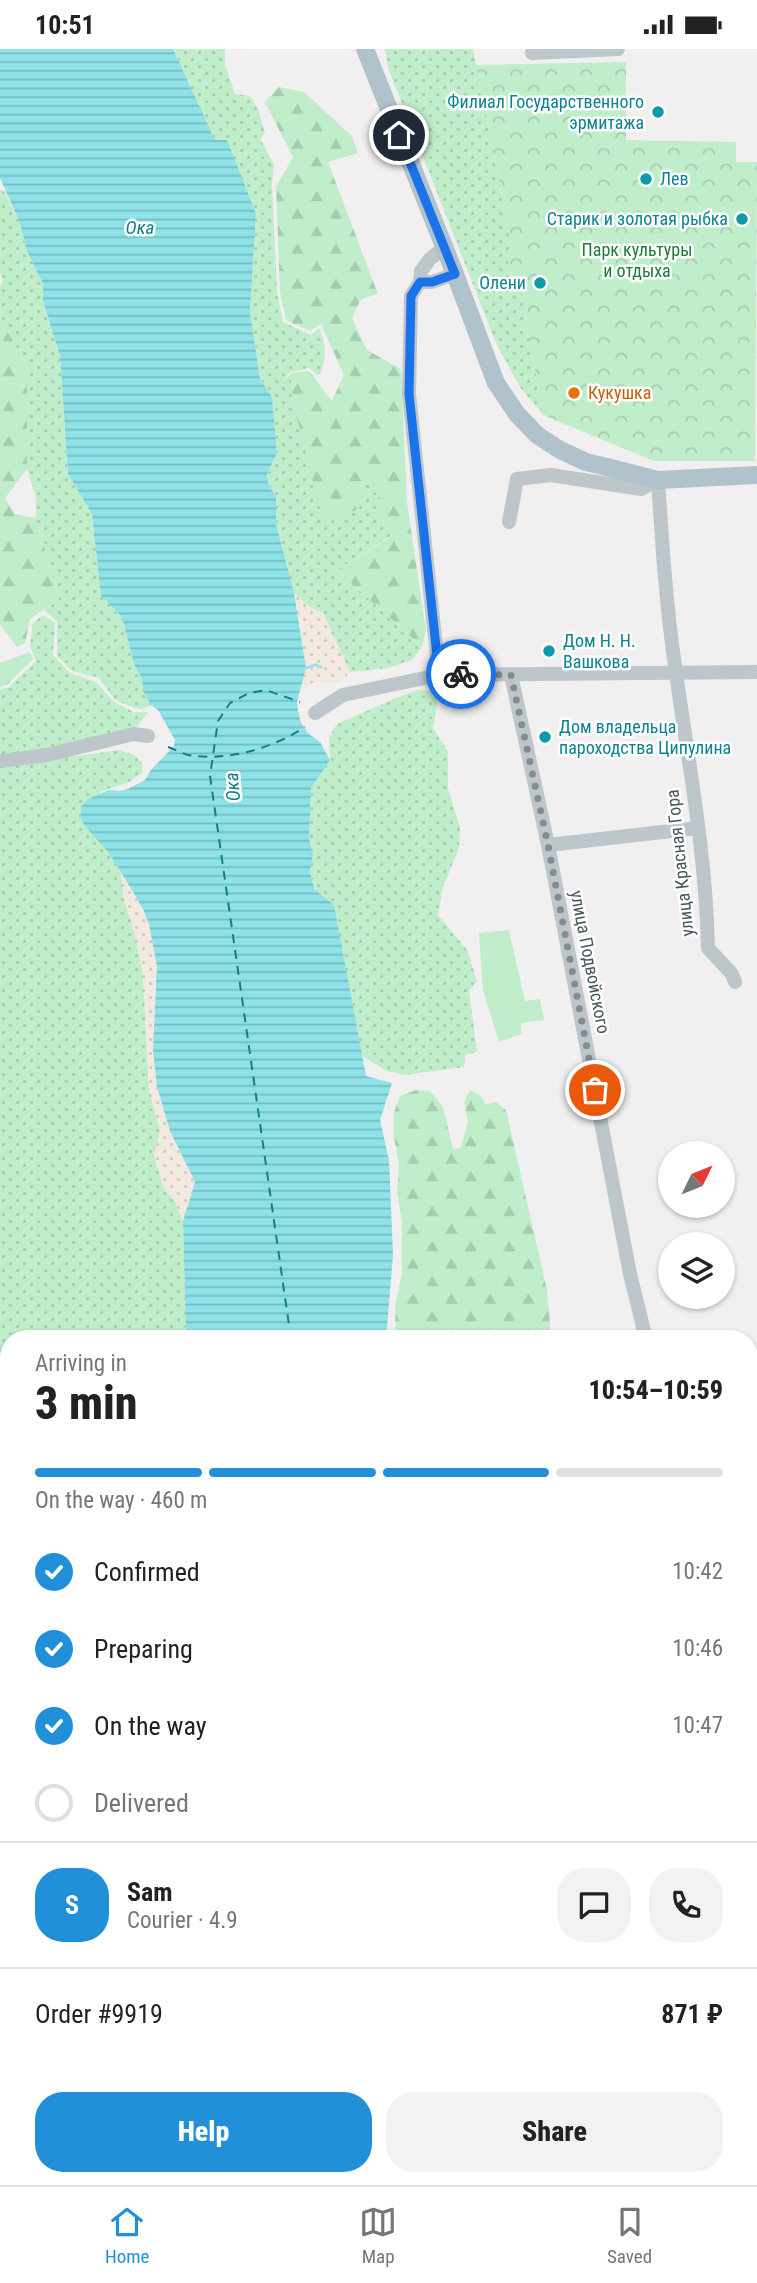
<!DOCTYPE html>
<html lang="en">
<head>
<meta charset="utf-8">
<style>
	body { margin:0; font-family:"Roboto Condensed",sans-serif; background:#f2f2f2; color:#222; height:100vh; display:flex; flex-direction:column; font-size:26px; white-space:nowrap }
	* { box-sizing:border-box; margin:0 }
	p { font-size:23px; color:#767676 }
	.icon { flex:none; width:38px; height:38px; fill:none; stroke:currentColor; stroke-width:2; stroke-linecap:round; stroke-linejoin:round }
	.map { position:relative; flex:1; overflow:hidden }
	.drawer { position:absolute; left:0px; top:1281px; width:758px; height:856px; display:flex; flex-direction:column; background:#fff; border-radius:28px 28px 0 0; box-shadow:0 2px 5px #0004 }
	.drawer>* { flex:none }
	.needle { width:46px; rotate:47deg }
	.fabs { position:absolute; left:658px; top:1092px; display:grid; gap:14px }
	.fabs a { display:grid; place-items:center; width:77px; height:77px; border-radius:50%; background:#fff; box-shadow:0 2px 5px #0004; font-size:35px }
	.pin { position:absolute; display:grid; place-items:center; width:60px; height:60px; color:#fff; margin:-30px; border:4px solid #fff; border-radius:50%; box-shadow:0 2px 7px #0007 }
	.courier { position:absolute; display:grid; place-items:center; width:70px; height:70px; margin:-35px; border:5px solid #1a73e8; border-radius:50%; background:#fff; color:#222; box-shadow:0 2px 9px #0007 }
	.overview em { font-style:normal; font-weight:800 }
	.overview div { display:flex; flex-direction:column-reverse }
	.overview { display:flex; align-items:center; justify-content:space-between; height:119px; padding:0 35px }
	h1 { font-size:46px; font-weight:800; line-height:52px }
	.bar { display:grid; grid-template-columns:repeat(4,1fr); gap:10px 7px; align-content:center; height:84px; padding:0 35px }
	.bar i { height:9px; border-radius:5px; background:#e0e0e0 }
	.bar .active { background:#228fd9 }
	.bar p { grid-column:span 4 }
	.line { display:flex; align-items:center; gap:18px; padding:0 35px; border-top:2px solid #e0e0e0 }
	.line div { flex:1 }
	.round { display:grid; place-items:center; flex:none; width:74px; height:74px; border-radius:28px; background:#f2f2f2 }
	ol { padding:0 35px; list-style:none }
	li { display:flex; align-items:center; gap:21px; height:77px }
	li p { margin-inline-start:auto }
	li .icon { padding:7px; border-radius:50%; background:#228fd9; color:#fff; stroke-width:4 }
	li:last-child { color:#767676 }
	li i { width:38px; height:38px; border:4px solid #e0e0e0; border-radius:50% }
	.primary-button { display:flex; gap:14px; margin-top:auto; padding:14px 35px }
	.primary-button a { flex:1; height:80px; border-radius:28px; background:#228fd9; color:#fff; font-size:28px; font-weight:800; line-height:80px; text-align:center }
	.primary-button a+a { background:#f2f2f2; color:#222 }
	.status { display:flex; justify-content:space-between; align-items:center; height:49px; padding:0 35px; background:#fff; direction:ltr }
	.status svg { height:19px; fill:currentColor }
	.tab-bar { display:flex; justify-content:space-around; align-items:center; height:98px; border-top:2px solid #e0e0e0; background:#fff; font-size:19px; color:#767676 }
	.tab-bar a { display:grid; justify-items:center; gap:4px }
	.tab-bar .active { color:#228fd9 }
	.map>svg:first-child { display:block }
	.grass { fill:url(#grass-dots) }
	.forest { fill:url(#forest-firs) }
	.sand { fill:url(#sand-dots) }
	.park { fill:url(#park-crowns) }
	.garden { fill:#c0edca }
	.water { fill:url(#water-rules) }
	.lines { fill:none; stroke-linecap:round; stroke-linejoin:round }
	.stream { stroke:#8fe3e8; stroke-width:2.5 }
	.ferry { stroke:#138087; stroke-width:2; stroke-dasharray:9 7; stroke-linecap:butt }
	.minor { stroke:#bcc6cb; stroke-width:14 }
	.major { stroke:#b0c3cd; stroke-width:18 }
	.done { stroke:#848c90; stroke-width:7; stroke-dasharray:0 12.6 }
	.route { stroke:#1a73e8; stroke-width:9 }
	.culture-dot { fill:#0f9aa8; stroke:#fff; stroke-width:2.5 }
	.food-dot { fill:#e8710a; stroke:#fff; stroke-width:2.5 }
	.labels { text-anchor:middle; stroke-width:5; stroke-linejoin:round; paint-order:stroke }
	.culture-label { font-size:18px; fill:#0d838f; stroke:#fff; text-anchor:end }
	.park-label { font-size:18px; fill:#1c7a3c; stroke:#fff }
	.food-label { font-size:18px; fill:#c56008; stroke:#fff; text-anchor:start }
	.street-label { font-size:18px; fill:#48565c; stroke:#fff }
	.water-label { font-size:19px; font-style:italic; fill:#138087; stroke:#fff }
</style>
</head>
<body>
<div class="status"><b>10:51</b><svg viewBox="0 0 49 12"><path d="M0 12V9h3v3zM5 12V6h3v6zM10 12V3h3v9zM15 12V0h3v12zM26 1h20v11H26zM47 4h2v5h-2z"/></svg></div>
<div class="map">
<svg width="757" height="2136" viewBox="0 0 757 2136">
	<defs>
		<pattern id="grass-dots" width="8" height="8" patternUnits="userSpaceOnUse" patternTransform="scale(1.75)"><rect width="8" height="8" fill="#c0edca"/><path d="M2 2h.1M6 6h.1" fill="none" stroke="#a6cdb0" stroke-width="1.8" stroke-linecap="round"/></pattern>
		<pattern id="forest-firs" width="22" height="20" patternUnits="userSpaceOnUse" patternTransform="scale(1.75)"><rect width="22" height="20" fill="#c0edca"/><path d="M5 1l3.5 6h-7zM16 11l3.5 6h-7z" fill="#a6cdb0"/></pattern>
		<pattern id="sand-dots" width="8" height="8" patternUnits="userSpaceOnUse" patternTransform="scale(1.75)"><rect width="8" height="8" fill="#f2eae1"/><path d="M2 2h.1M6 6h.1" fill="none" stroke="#d1cbc3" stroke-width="1.8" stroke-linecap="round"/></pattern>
		<pattern id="park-crowns" width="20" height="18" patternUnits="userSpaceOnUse" patternTransform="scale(1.75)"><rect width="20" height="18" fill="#c0edca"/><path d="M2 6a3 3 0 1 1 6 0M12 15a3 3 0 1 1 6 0" fill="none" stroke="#a6cdb0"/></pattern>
		<pattern id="water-rules" width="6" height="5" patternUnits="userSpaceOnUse" patternTransform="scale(1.75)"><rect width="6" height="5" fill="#8fe3e8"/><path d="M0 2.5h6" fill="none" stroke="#77bbbf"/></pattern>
	</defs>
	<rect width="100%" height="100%" fill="#f2eff0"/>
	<g class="grass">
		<path d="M173,0H225V15L235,45L250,47L258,60L265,84L260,90L274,115L272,134L277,242L283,273L311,286L319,279C326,298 327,306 320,325L317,326L309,319L290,323L281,335L291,324L293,354L379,440L377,469L395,476L391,487L337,521L422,598L412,611L388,619L350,623L323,564L310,558L294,544L276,475V448L268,434L267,425L277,403L272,348L260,330L250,263L256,165L215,92Z"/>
		<path d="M385,0H473L513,204L507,205L512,232L519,231L543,366L520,338L496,294L389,21Z"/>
		<path d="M0,141L4,142L20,174L27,202L43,235V252L60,307L68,425L92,465L101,547L122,568L134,615L142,630L143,642L151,656L143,660L135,659L115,651L99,629L72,622L57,607V572L44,561L59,550L36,469V448L27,420V318L0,269V238L3,231L0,224Z"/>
		<path d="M43,566L55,574L53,606L70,624L96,633L114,653L134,663H148L137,678L52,699L0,706V641L9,638L36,612L30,597L33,574Z"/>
		<path d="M440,637L433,679L448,703V740L460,778L459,799L443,838L438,866L467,901L477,932L469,942L477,1003L465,1006L464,1018L404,1026L387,1022L362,1007L351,953L310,823L313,805L309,790L311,739L330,711L329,689L337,675L396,649L418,641L429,642Z"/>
		<path d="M119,701L134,706L142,714V724L129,733L100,743L107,802L121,823L124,851L135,885L143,927L149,1041L160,1082L154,1107L164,1139L176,1154L183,1172L186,1290H9V2128H180L181,2136H0V718C39,709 79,708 119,701Z"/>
	</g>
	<g class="forest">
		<path d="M279,38L304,43L352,87L358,104L328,113L378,245L361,250L352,269L367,301L401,320L407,454L426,581L422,598L337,521L391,488L395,476L377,469L379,440L368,431L356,461L324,475L293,354L291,324L309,322L332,352L344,326L321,275L310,282L286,271L280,243L276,138L293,108L265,53Z"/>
		<path d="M0,269L27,318V420L5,449L15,465L36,469L59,550L30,570L25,594L17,598L0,575Z"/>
		<path d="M30,603L33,610L8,635L0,638V614Z"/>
		<path d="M416,1041L430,1042L443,1058L453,1100L461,1099L468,1072L464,1053L470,1041L480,1046L486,1055L496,1053L506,1061L547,1241L551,1290H396L395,1258L402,1225V1172L397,1143L399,1116L394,1087V1063L400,1047Z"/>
		<path d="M493,2128H559L561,2136H495Z"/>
	</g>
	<g class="sand">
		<path d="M294,544L310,558L323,564L350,623C337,639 334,631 317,633C312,633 306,638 301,640L306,619Z"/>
		<path d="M121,823L143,860L149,875L157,918L167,949L157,1038L170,1082L195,1133L183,1172L176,1154L164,1139L154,1107L160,1082L149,1041L143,927L135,885L124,851Z"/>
	</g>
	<path class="park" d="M626,13V91L736,93V113H757L755,412H654L543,366L519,232H512L507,205L513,203L476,16Z"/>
	<path class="garden" d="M509,881L525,952L540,950L544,971L521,974V985L499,993L483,941L479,884Z"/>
	<g class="water">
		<path d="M0,0H173L215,91H227L256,165L250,263L260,330L272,348L277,404L267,425L268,434L276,448V475L294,544L306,619L297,653L298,662L301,674L309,685L320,693L330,711L311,739L309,790L313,805L310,823L315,841L334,856L366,1027L392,1034L380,1071L389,1111L393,1206L386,1290H186L183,1172L195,1133L170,1082L157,1038L153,1001L157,918L149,875L143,860L121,823L107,802L84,776L81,768V758L88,750L109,741L120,742L128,740L145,731L150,722L174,697L175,691L158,661L151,656L143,642L142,630L134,615L122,568L101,547L92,465L68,425L60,307L43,252V235L27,202L20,174L0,129Z"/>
		<path d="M180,2128H488L489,2136H181Z"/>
	</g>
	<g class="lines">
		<path class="stream" d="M306,619L315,616L321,618"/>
		<g class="ferry">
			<path d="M168,698C174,700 181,704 188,706C227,713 273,699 305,678"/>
			<path d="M291,1290L210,727L218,672L230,654L249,644L266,641L300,653"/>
			<path d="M373,2128V2136"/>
		</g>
		<g class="minor">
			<path d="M532,4L618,0"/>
			<path d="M420,233H432L455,225"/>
			<path d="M509,473L517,430L551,426L641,440L658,431C662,493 666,555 675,617C688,711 706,804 708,899L732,925L735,933"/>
			<path d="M439,626L409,345L411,247L420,233L421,222L430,210L445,198"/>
			<path d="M511,626L548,796L630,1225L646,1290"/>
			<path d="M315,664L343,646L439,626L757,623"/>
			<path d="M0,712L47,706L134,685L148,687"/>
			<path d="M548,796L698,779"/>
			<path d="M749,1349L757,1346"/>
			<path d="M749,1552L757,1547"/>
			<path d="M749,1707L757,1702"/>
			<path d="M749,2100L757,2108"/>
		</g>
		<path class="major" d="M365,0L455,225L496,334L517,365L537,386L560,401L586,413L611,419L658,431L757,426"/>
	</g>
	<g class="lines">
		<path class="done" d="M461,625L511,626L548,796L595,1041"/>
		<path class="route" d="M399,86L455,225L432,233H420L411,247L409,345L439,626L461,625"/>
	</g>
	<g class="culture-dot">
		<circle cx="658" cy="63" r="7"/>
		<circle cx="646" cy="130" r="7"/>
		<circle cx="742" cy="170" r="7"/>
		<circle cx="540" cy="234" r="7"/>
		<circle cx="549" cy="602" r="7"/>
		<circle cx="545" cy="688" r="7"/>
	</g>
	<circle class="food-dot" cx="574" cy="344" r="7"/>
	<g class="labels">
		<g class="culture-label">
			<text x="644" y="59">Филиал Государственного<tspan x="644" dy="21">эрмитажа</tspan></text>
			<text x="660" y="136" text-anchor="start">Лев</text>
			<text x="728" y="176">Старик и золотая рыбка</text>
			<text x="526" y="240">Олени</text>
			<text x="563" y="598" text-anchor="start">Дом Н. Н.<tspan x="563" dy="21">Вашкова</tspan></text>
			<text x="559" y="684" text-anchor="start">Дом владельца<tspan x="559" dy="21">пароходства Ципулина</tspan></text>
		</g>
		<g class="park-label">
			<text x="637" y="207">Парк культуры<tspan x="637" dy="21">и отдыха</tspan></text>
		</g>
		<g class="food-label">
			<text x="588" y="350">Кукушка</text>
		</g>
		<g class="street-label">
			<text transform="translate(680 814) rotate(-96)" y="6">улица Красная Гора</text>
			<text transform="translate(590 913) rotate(79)" y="6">улица Подвойского</text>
		</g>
		<g class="water-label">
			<text x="140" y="185">Ока</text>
			<text transform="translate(232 738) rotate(-95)" y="7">Ока</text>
		</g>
	</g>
</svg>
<div class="fabs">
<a><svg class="needle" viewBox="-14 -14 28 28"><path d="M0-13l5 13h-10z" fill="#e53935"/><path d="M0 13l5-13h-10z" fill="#767676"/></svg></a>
<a><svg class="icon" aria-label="layers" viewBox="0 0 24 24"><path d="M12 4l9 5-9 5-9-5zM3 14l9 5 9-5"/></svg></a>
</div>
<div class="pin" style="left:595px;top:1041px;background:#ea580c"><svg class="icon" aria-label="bag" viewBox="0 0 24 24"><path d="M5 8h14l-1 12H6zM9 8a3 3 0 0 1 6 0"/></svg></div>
<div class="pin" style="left:399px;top:86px;background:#1f2937"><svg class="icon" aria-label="home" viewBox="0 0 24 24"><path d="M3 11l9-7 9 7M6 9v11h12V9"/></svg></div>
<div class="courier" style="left:461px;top:625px"><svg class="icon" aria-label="bike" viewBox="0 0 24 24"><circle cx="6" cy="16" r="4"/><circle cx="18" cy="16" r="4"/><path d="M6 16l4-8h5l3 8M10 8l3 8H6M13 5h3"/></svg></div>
<section class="drawer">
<div class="overview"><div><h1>3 min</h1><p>Arriving in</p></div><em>10:54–10:59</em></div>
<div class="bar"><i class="active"></i><i class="active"></i><i class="active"></i><i></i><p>On the way · 460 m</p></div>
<ol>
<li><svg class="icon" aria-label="check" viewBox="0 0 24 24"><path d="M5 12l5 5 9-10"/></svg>Confirmed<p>10:42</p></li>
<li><svg class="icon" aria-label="check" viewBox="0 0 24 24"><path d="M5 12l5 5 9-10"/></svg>Preparing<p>10:46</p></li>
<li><svg class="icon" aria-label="check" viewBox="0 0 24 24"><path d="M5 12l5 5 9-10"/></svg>On the way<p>10:47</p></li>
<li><i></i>Delivered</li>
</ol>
<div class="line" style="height:126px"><b class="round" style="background:#228fd9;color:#fff">S</b><div><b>Sam</b><p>Courier · 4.9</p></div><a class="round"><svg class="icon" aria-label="chat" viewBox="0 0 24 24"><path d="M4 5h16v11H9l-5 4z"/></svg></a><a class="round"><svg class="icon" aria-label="phone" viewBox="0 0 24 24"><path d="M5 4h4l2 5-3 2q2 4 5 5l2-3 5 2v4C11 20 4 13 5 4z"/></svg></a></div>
<div class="line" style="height:91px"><div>Order #9919</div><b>871 ₽</b></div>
<div class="primary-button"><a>Help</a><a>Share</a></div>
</section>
</div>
<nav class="tab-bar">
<a class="active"><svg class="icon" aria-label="home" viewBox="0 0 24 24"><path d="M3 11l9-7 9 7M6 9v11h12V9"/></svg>Home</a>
<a><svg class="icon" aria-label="map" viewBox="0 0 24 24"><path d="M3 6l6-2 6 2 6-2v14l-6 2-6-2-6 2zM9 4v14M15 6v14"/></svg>Map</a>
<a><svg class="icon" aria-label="saved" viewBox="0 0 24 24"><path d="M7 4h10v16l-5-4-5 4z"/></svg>Saved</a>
</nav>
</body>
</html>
